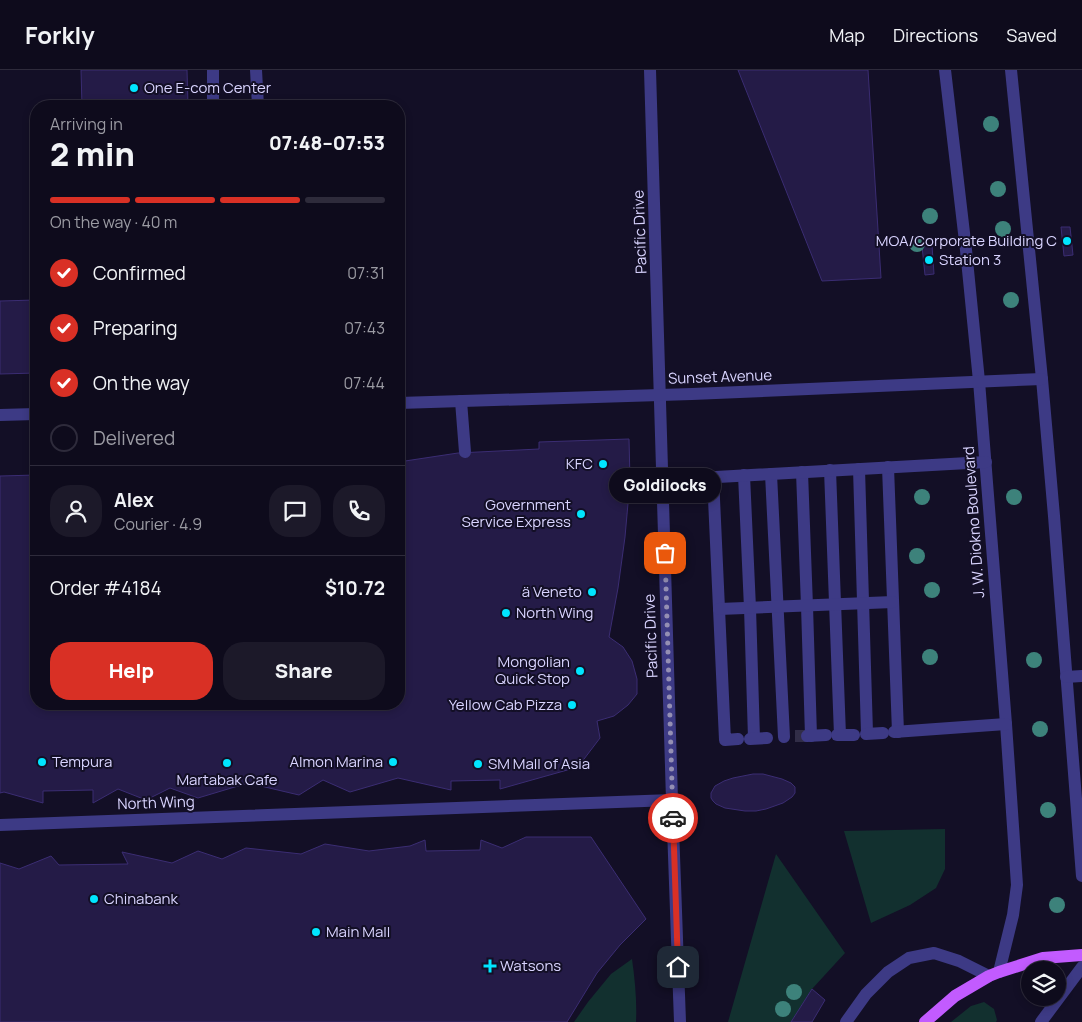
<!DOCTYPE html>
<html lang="en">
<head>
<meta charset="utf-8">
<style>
	body { margin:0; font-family:Manrope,sans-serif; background:#1c1929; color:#f1f3f6; height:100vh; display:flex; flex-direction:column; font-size:19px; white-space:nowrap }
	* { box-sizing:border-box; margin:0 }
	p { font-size:16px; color:#9b9ba3 }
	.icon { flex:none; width:28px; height:28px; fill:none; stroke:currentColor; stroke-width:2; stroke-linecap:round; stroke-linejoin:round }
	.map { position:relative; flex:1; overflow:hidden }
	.drawer { position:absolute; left:30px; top:30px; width:375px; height:610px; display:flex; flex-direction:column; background:#0e0b1c; border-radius:20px; box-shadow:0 2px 8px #0003,0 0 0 1px #2e2b3b }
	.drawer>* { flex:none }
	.buttons { position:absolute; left:1021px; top:891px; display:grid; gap:10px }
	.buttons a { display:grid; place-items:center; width:45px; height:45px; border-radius:50%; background:#0e0b1c; box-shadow:0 2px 8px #0003,0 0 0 1px #2e2b3b; font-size:25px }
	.pin { position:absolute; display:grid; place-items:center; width:42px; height:42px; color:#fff; margin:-21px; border-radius:10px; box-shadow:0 2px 8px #0006 }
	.courier { position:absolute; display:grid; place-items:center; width:50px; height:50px; margin:-25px; border:4px solid #d93025; border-radius:50%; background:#fff; color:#222; box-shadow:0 1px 6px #0007 }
	.bubble { position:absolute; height:35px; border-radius:18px; background:#0e0b1c; box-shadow:0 2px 8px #0003,0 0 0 1px #2e2b3b; font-size:16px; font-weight:800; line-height:35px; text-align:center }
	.summary em { font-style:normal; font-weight:800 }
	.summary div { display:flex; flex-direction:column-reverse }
	.summary { display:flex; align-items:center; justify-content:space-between; height:85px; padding:0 20px }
	h1 { font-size:32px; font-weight:800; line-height:38px }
	.bar { display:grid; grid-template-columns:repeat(4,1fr); gap:8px 5px; align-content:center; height:60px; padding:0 20px }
	.bar i { height:6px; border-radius:4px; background:#2e2b3b }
	.bar .on { background:#d93025 }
	.bar p { grid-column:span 4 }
	.line { display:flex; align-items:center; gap:12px; padding:0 20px; border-top:1px solid #2e2b3b }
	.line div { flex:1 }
	.round { display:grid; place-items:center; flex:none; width:52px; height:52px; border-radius:20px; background:#1c1929 }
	ol { padding:0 20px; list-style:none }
	li { display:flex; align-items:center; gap:15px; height:55px }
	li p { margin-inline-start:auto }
	li .icon { padding:5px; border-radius:50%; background:#d93025; color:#fff; stroke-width:4 }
	li:last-child { color:#9b9ba3 }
	li i { width:28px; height:28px; border:2px solid #2e2b3b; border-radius:50% }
	.button { display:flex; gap:10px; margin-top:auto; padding:10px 20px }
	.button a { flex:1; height:58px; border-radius:20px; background:#d93025; color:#fff; font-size:20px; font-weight:800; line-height:58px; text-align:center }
	.button a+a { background:#1c1929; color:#f1f3f6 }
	header { display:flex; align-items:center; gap:30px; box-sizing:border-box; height:70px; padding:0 25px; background:#0e0b1c; border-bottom:1px solid #2e2b3b }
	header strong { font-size:24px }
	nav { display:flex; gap:28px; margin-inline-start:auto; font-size:18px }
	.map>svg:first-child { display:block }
	.green { fill:#12302f }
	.building { fill:#241b47; stroke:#3b2d73 }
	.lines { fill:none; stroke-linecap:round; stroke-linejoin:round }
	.minor-tunnel { stroke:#312d47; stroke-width:12; stroke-dasharray:12 6; stroke-linecap:butt }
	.minor { stroke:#3d3a85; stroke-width:12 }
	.major { stroke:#c25bff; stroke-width:12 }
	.tree { fill:#3d827b }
	.done { stroke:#948fb3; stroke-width:5; stroke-dasharray:0 9 }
	.route { stroke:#d93025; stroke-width:6 }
	.poi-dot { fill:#00e5ff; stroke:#130f26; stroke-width:2 }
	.labels { text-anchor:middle; stroke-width:4; stroke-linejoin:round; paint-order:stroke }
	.poi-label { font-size:15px; fill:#d9d4ff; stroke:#130f26; text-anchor:start }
	.street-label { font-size:15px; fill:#d9d4ff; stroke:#130f26 }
</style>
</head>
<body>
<header>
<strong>Forkly</strong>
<nav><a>Map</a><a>Directions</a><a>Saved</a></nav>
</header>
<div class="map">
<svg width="1082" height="952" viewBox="0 0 1082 952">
	<rect width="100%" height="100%" fill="#130f26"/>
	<g class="green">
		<path d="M945,759V799L936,818L910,835L871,853L844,761Z"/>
		<path d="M776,784L845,883L812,919L791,952H728Z"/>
		<path d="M632,889C635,911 637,931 636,952H574L588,932L611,904Z"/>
		<path d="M984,932L994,939L997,950L996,952H951L971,936Z"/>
	</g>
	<g class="building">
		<path d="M81,0H187L188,36H82Z"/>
		<path d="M738,0H868L881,208L822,211Z"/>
		<path d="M1061,157H1070L1073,185L1064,186Z"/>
		<path d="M932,175L934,204L925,205L922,176Z"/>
		<path d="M36,230V303L0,304V231Z"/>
		<path d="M629,369L630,411L625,467L618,518L609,567L623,577L632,591L637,609V624L628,635L614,646L597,651L600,668L578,697L500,719V710L451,711V720L398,708L350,722L323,710L299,725L248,713L198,728L170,718L146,730L118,719L93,733V720L43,721V733L4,722L0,723V406L36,405V634H399V390L405,391L458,383L539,379V372Z"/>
		<path d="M753,704H763L782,709L791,713L795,717V723L792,727L783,733L766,739L756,741H745L725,738L716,734L713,731L711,728V723L715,716L724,711L733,708Z"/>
		<path d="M526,767H591L646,849L620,875L597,903L567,952H0V793L19,799L51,786L59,795L128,794L122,782L172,793L198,781L222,789L246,778L301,784L325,774L369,781L410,776L425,770L426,781L480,780L481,770L502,778Z"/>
		<path d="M812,919L825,930L812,952H791Z"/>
	</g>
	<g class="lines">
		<path class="minor-tunnel" d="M795,666H807"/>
		<g class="minor">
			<path d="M213,0V36"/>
			<path d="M256,0L258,36"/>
			<path d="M650,0L672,730L680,952"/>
			<path d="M945,0L966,180L979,311L1006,654L1017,815L1013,845L999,902"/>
			<path d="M1011,0L1042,309L1054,446L1082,806"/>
			<path d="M461,331L465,382"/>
			<path d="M399,333L692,324L1042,309"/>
			<path d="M0,345L36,344"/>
			<path d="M888,397L898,662"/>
			<path d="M859,399L867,663"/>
			<path d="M830,400L840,665"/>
			<path d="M802,402L807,536L811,666"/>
			<path d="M771,404L784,667"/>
			<path d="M744,405L750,538L754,668"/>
			<path d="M713,407L725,670L738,669"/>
			<path d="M663,410L986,392"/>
			<path d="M719,539L893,532"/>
			<path d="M1066,607L1082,606"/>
			<path d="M894,662L1006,654"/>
			<path d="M866,664L883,663"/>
			<path d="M837,665H854"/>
			<path d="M807,666L826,665"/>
			<path d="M750,669L767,668"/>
			<path d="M0,755L672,730"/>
			<path d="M846,952L866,924L888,902L909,888L934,883L959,891L989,906"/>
			<path d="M1041,952L1082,897"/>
		</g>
		<path class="major" d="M925,952L955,926L989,906L999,902L1043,888L1082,885"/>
	</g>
	<g class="tree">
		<circle cx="991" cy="54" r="8"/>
		<circle cx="998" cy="119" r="8"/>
		<circle cx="930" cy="146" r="8"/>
		<circle cx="1003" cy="159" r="8"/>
		<circle cx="917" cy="174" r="8"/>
		<circle cx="1011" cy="230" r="8"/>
		<circle cx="922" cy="427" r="8"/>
		<circle cx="1014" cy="427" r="8"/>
		<circle cx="917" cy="486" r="8"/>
		<circle cx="932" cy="520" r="8"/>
		<circle cx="930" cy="587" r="8"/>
		<circle cx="1034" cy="590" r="8"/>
		<circle cx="1040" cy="659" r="8"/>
		<circle cx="1048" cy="740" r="8"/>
		<circle cx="1057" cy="835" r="8"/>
		<circle cx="794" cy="922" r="8"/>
		<circle cx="783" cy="939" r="8"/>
	</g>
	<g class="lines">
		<path class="done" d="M665,483L673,748"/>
		<path class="route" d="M673,748L678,897"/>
	</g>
	<g class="poi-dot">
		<circle cx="134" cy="18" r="5"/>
		<circle cx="1067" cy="171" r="5"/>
		<circle cx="929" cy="190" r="5"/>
		<circle cx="603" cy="394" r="5"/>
		<circle cx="581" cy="444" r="5"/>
		<circle cx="592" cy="522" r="5"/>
		<circle cx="506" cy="543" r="5"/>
		<circle cx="580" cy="601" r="5"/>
		<circle cx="572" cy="635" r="5"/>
		<circle cx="42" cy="692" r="5"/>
		<circle cx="393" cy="692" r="5"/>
		<circle cx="227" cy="693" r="5"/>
		<circle cx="478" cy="694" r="5"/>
		<circle cx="94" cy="829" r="5"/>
		<circle cx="316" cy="862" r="5"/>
		<path d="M487.5 888.5h5v5h5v5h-5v5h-5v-5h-5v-5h5z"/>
	</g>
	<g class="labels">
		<g class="poi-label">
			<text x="144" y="23">One E-com Center</text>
			<text x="1057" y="176" text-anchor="end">MOA/Corporate Building C</text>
			<text x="939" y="195">Station 3</text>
			<text x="593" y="399" text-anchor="end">KFC</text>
			<text x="571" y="440" text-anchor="end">Government<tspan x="571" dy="17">Service Express</tspan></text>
			<text x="582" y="527" text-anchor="end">ä Veneto</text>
			<text x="516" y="548">North Wing</text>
			<text x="570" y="597" text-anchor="end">Mongolian<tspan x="570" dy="17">Quick Stop</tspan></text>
			<text x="562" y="640" text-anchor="end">Yellow Cab Pizza</text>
			<text x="52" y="697">Tempura</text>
			<text x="383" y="697" text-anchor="end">Almon Marina</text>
			<text x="488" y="699">SM Mall of Asia</text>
			<text x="227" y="715" text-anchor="middle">Martabak Cafe</text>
			<text x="104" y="834">Chinabank</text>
			<text x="326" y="867">Main Mall</text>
			<text x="500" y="901">Watsons</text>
		</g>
		<g class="street-label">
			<text transform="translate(640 162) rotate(-92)" y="5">Pacific Drive</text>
			<text transform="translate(720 307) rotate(-2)" y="5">Sunset Avenue</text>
			<text transform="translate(974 452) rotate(-94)" y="5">J. W. Diokno Boulevard</text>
			<text transform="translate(651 566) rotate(-92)" y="5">Pacific Drive</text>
			<text transform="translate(156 733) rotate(-2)" y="5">North Wing</text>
		</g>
	</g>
</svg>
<div class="buttons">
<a><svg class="icon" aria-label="layers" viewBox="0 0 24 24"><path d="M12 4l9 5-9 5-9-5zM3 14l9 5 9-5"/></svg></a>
</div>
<div class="pin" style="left:665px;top:483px;background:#ea580c"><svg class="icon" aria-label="bag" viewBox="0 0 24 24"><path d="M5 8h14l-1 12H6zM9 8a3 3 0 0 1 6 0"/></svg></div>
<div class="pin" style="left:678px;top:897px;background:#1f2937"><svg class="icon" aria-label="home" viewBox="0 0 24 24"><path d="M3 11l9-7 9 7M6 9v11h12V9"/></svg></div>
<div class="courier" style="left:673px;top:748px"><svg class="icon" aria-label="car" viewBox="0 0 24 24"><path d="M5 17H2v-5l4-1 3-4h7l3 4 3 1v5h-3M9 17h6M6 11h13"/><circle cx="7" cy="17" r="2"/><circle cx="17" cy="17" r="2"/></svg></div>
<div class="bubble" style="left:609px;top:398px;width:112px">Goldilocks</div>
<section class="drawer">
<div class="summary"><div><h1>2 min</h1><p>Arriving in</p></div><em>07:48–07:53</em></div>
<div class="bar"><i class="on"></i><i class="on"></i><i class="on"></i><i></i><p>On the way · 40 m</p></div>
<ol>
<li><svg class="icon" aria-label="check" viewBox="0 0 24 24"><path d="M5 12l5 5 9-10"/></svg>Confirmed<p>07:31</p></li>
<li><svg class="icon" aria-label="check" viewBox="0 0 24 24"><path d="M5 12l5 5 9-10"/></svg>Preparing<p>07:43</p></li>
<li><svg class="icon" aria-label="check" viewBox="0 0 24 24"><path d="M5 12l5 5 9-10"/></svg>On the way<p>07:44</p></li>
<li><i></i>Delivered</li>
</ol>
<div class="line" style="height:90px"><a class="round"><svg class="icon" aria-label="person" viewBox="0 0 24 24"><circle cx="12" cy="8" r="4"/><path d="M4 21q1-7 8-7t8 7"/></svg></a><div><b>Alex</b><p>Courier · 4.9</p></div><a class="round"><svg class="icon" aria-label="chat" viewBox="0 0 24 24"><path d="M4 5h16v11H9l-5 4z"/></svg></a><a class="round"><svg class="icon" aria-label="phone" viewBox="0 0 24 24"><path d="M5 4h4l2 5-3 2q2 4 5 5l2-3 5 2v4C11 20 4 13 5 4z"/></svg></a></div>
<div class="line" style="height:65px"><div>Order #4184</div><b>$10.72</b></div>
<div class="button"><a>Help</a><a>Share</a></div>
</section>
</div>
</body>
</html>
